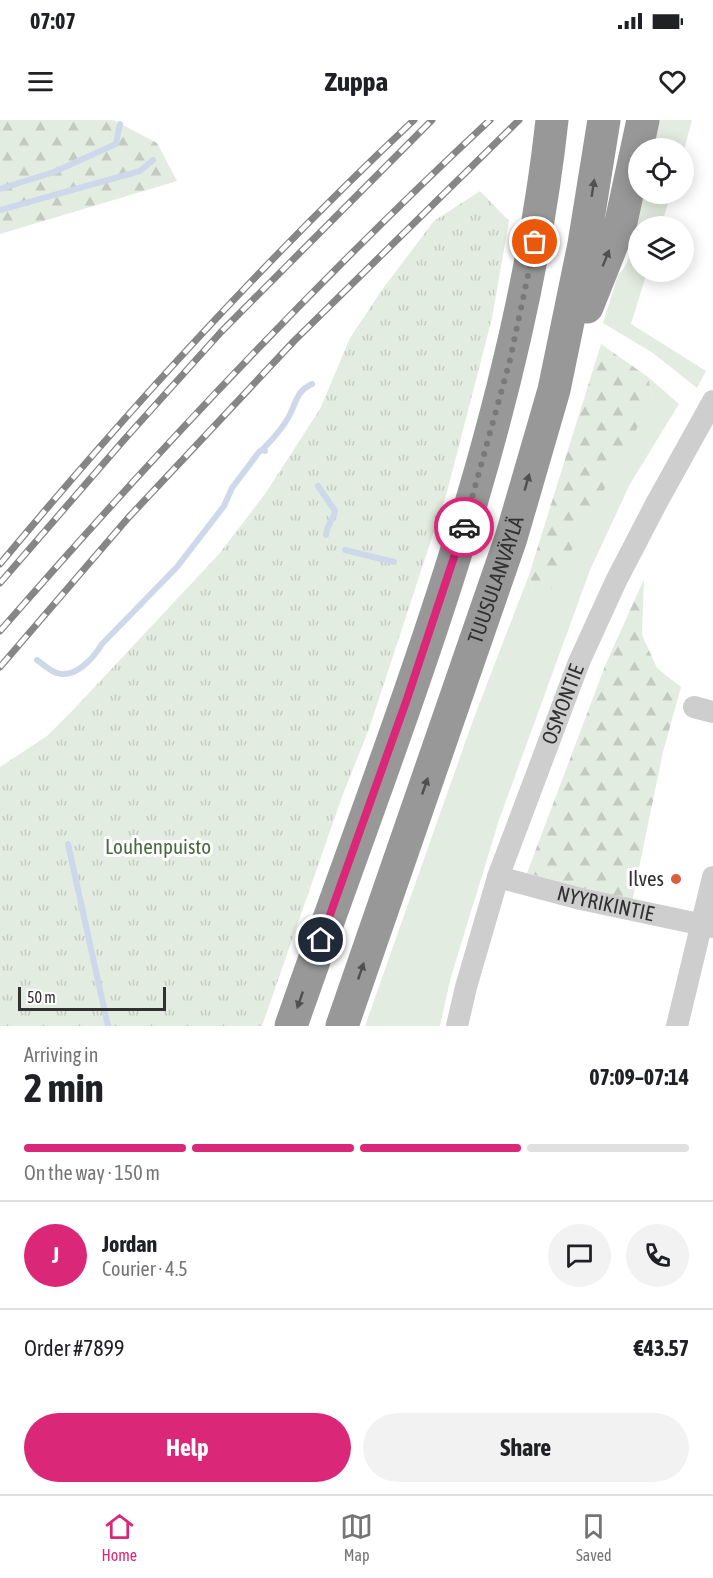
<!DOCTYPE html>
<html lang="en">
<head>
<meta charset="utf-8">
<style>
	body { margin:0; font-family:"Asap Condensed",sans-serif; background:#f2f2f2; color:#202124; height:100vh; display:flex; flex-direction:column; font-size:22px; white-space:nowrap }
	* { box-sizing:border-box; margin:0 }
	p { font-size:20px; color:#757577 }
	.icon { flex:none; width:33px; height:33px; fill:none; stroke:currentColor; stroke-width:2; stroke-linecap:round; stroke-linejoin:round }
	.map { position:relative; height:906px; overflow:hidden }
	.panel { display:flex; flex-direction:column; background:#fff; flex:1 }
	.panel>* { flex:none }
	.tools { position:absolute; left:628px; top:18px; display:grid; gap:12px }
	.tools a { display:grid; place-items:center; width:66px; height:66px; border-radius:50%; background:#fff; box-shadow:0 3px 15px #0003; font-size:30px }
	.scale { position:absolute; left:18px; bottom:15px; width:148px; box-sizing:border-box; padding-left:6px; border:3px solid #313131; border-top:0; font-size:16px; line-height:21px; white-space:nowrap; color:#313131; -webkit-text-stroke:4px #fff; paint-order:stroke }
	.pin { position:absolute; display:grid; place-items:center; width:51px; height:51px; color:#fff; margin:-26px; border:3px solid #fff; border-radius:50%; box-shadow:0 2px 6px #0007 }
	.courier { position:absolute; display:grid; place-items:center; width:60px; height:60px; margin:-30px; border:4px solid #db2777; border-radius:50%; background:#fff; color:#222; box-shadow:0 2px 8px #0007 }
	.summary em { font-style:normal; font-weight:700 }
	.summary div { display:flex; flex-direction:column-reverse }
	.summary { display:flex; align-items:center; justify-content:space-between; height:102px; padding:0 24px }
	h1 { font-size:39px; font-weight:700; line-height:45px }
	.bar { display:grid; grid-template-columns:repeat(4,1fr); gap:9px 6px; align-content:center; height:72px; padding:0 24px }
	.bar i { height:8px; border-radius:4px; background:#e0e0e0 }
	.bar .selected { background:#db2777 }
	.bar p { grid-column:span 4 }
	.line { display:flex; align-items:center; gap:15px; padding:0 24px; border-top:2px solid #e0e0e0 }
	.line div { flex:1 }
	.round { display:grid; place-items:center; flex:none; width:63px; height:63px; border-radius:32px; background:#f2f2f2 }
	.cta { display:flex; gap:12px; margin-top:auto; padding:12px 24px }
	.cta a { flex:1; height:69px; border-radius:36px; background:#db2777; color:#fff; font-size:24px; font-weight:700; line-height:69px; text-align:center }
	.cta a+a { background:#f2f2f2; color:#202124 }
	.status { display:flex; justify-content:space-between; align-items:center; height:42px; padding:0 30px; background:#fff; direction:ltr }
	.status svg { height:16px; fill:currentColor }
	header { display:flex; justify-content:space-between; align-items:center; height:78px; padding:0 24px; background:#fff; font-size:27px; font-weight:700 }
	.dock { display:flex; justify-content:space-around; align-items:center; height:84px; border-top:2px solid #e0e0e0; background:#fff; font-size:16px; color:#757577 }
	.dock a { display:grid; justify-items:center; gap:3px }
	.dock .selected { color:#db2777 }
	.map>svg:first-child { display:block }
	.grass { fill:#e3ece0 }
	.forest { fill:url(#forest-firs) }
	.park { fill:url(#park-tufts) }
	.lines { fill:none; stroke-linecap:round; stroke-linejoin:round }
	.stream { stroke:#cdd8eb; stroke-width:6 }
	.minor { stroke:#cecece; stroke-width:22 }
	.motorway { stroke:#989898; stroke-width:33 }
	.rail-casing { stroke:#868686; stroke-width:7 }
	.rail { stroke:#fff; stroke-width:4.5; stroke-dasharray:14; stroke-linecap:butt }
	.oneway { fill:#505050 }
	.done { stroke:#797979; stroke-width:6; stroke-dasharray:0 10.8 }
	.route { stroke:#db2777; stroke-width:8 }
	.poi-dot { fill:#db5c3f; stroke:#fff; stroke-width:2 }
	.labels { text-anchor:middle; stroke-width:6; stroke-linejoin:round; paint-order:stroke }
	.street-label { font-size:21px; fill:#313131; stroke:#fff }
	.park-label { font-size:21px; fill:#496a40; stroke:#fff }
	.poi-label { font-size:21px; fill:#313131; stroke:#fff; text-anchor:end }
</style>
</head>
<body>
<div class="status"><b>07:07</b><svg viewBox="0 0 49 12"><path d="M0 12V9h3v3zM5 12V6h3v6zM10 12V3h3v9zM15 12V0h3v12zM26 1h20v11H26zM47 4h2v5h-2z"/></svg></div>
<header><svg class="icon" aria-label="menu" viewBox="0 0 24 24"><path d="M4 6h16M4 12h16M4 18h16"/></svg>Zuppa<svg class="icon" aria-label="heart" viewBox="0 0 24 24"><path d="M12 20l-8-8c-3-5 5-10 8-4 3-6 11-1 8 4z"/></svg></header>
<div class="map">
<svg width="713" height="906" viewBox="0 0 713 906">
	<defs>
		<pattern id="forest-firs" width="22" height="20" patternUnits="userSpaceOnUse" patternTransform="scale(1.5)"><rect width="22" height="20" fill="#e3ece0"/><path d="M5 1l3.5 6h-7zM16 11l3.5 6h-7z" fill="#c3cbc1"/></pattern>
		<pattern id="park-tufts" width="24" height="20" patternUnits="userSpaceOnUse" patternTransform="scale(1.5)"><rect width="24" height="20" fill="#e3ece0"/><path d="M3 7l-1-3M5 7V3M7 7l1-3M15 17l-1-3M17 17v-4M19 17l1-3" fill="none" stroke="#c3cbc1"/></pattern>
	</defs>
	<rect width="100%" height="100%" fill="#fff"/>
	<g class="grass">
		<path d="M656,0H692L684,30L652,28Z"/>
		<path d="M641,74H671L661,106H639V152H647L631,204L706,251L697,268L653,233L603,203L618,155C627,146 631,136 629,124Z"/>
		<path d="M648,257L679,284L630,364L590,450L499,700L451,857L440,906H365L472,603L529,455L532,469L653,278Z"/>
	</g>
	<g class="forest">
		<path d="M0,0H113L157,23L177,61L0,114Z"/>
		<path d="M601,224L648,257L653,278L551,469H532L529,455Z"/>
		<path d="M644,459L642,515L657,548L681,567L663,632L632,782L527,753L605,546Z"/>
	</g>
	<path class="park" d="M480,71L509,101L492,198L447,372L369,609L343,674L262,906H0V647L47,616L74,589L219,434L265,374L320,289L350,218L384,167L434,101Z"/>
	<g class="lines">
		<g class="stream">
			<path d="M0,69L54,52L116,24L120,4"/>
			<path d="M0,90L140,51L153,40"/>
			<path d="M262,330C273,319 286,305 292,290C297,278 299,270 312,264"/>
			<path d="M318,366L335,391C334,399 326,406 326,415"/>
			<path d="M345,430L394,442"/>
			<path d="M37,540C43,544 50,551 57,553C76,559 94,537 102,524L177,447L224,386L232,368L259,332L262,330L265,331"/>
			<path d="M68,724L108,906"/>
		</g>
		<g class="minor">
			<path d="M694,587L713,592"/>
			<path id="s1" d="M498,757L581,779L713,807"/>
			<path id="s2" d="M457,906L466,867L498,757L579,542L616,461L657,382L713,281"/>
			<path d="M677,906L713,757"/>
		</g>
		<g class="motorway">
			<path d="M587,187L621,102L643,0"/>
			<path d="M291,906C394,610 518,314 552,0"/>
			<path id="s3" d="M342,906L511,418L554,270L584,124L604,0"/>
		</g>
		<defs>
			<g id="rail">
				<path d="M0,444C129,289 267,138 414,0"/>
				<path d="M0,463L123,321L221,212L432,0"/>
				<path d="M0,511C155,333 317,161 490,0"/>
				<path d="M0,547L128,398L294,221L519,0"/>
			</g>
		</defs>
		<use href="#rail" class="rail-casing"/>
		<use href="#rail" class="rail"/>
	</g>
	<defs><path id="oneway-solid" d="M-6-.8H1V-3.2L6.5 0L1 3.2V.8H-6Z" transform="scale(1.5)"/></defs>
	<g class="oneway">
		<use href="#oneway-solid" transform="translate(593 68) rotate(-81)"/>
		<use href="#oneway-solid" transform="translate(606 138) rotate(-68)"/>
		<use href="#oneway-solid" transform="translate(527 362) rotate(-74)"/>
		<use href="#oneway-solid" transform="translate(425 666) rotate(-71)"/>
		<use href="#oneway-solid" transform="translate(361 851) rotate(-71)"/>
		<use href="#oneway-solid" transform="translate(300 880) rotate(109)"/>
	</g>
	<g class="lines">
		<path class="done" d="M464,407L510,240L535,122"/>
		<path class="route" d="M321,820L407,579L464,407"/>
	</g>
	<circle class="poi-dot" cx="676" cy="759" r="6"/>
	<g class="labels">
		<g class="street-label">
			<text dy="7" stroke="none"><textPath href="#s3" startOffset="472">TUUSULANVÄYLÄ</textPath></text>
			<text dy="7" stroke="none"><textPath href="#s2" startOffset="339">OSMONTIE</textPath></text>
			<text dy="7" stroke="none"><textPath href="#s1" startOffset="111">NYYRIKINTIE</textPath></text>
		</g>
		<g class="park-label">
			<text x="158" y="734">Louhenpuisto</text>
		</g>
		<g class="poi-label">
			<text x="664" y="766">Ilves</text>
		</g>
	</g>
</svg>
<div class="tools">
<a><svg class="icon" aria-label="locate" viewBox="0 0 24 24"><circle cx="12" cy="12" r="6"/><path d="M12 2v4M12 18v4M2 12h4M18 12h4"/></svg></a>
<a><svg class="icon" aria-label="layers" viewBox="0 0 24 24"><path d="M12 4l9 5-9 5-9-5zM3 14l9 5 9-5"/></svg></a>
</div>
<div class="scale">50 m</div>
<div class="pin" style="left:535px;top:122px;background:#ea580c"><svg class="icon" aria-label="bag" viewBox="0 0 24 24"><path d="M5 8h14l-1 12H6zM9 8a3 3 0 0 1 6 0"/></svg></div>
<div class="pin" style="left:321px;top:820px;background:#1f2937"><svg class="icon" aria-label="home" viewBox="0 0 24 24"><path d="M3 11l9-7 9 7M6 9v11h12V9"/></svg></div>
<div class="courier" style="left:464px;top:407px"><svg class="icon" aria-label="car" viewBox="0 0 24 24"><path d="M5 17H2v-5l4-1 3-4h7l3 4 3 1v5h-3M9 17h6M6 11h13"/><circle cx="7" cy="17" r="2"/><circle cx="17" cy="17" r="2"/></svg></div>
</div>
<section class="panel">
<div class="summary"><div><h1>2 min</h1><p>Arriving in</p></div><em>07:09–07:14</em></div>
<div class="bar"><i class="selected"></i><i class="selected"></i><i class="selected"></i><i></i><p>On the way · 150 m</p></div>
<div class="line" style="height:108px"><b class="round" style="background:#db2777;color:#fff">J</b><div><b>Jordan</b><p>Courier · 4.5</p></div><a class="round"><svg class="icon" aria-label="chat" viewBox="0 0 24 24"><path d="M4 5h16v11H9l-5 4z"/></svg></a><a class="round"><svg class="icon" aria-label="phone" viewBox="0 0 24 24"><path d="M5 4h4l2 5-3 2q2 4 5 5l2-3 5 2v4C11 20 4 13 5 4z"/></svg></a></div>
<div class="line" style="height:78px"><div>Order #7899</div><b>€43.57</b></div>
<div class="cta"><a>Help</a><a>Share</a></div>
</section>
<nav class="dock">
<a class="selected"><svg class="icon" aria-label="home" viewBox="0 0 24 24"><path d="M3 11l9-7 9 7M6 9v11h12V9"/></svg>Home</a>
<a><svg class="icon" aria-label="map" viewBox="0 0 24 24"><path d="M3 6l6-2 6 2 6-2v14l-6 2-6-2-6 2zM9 4v14M15 6v14"/></svg>Map</a>
<a><svg class="icon" aria-label="saved" viewBox="0 0 24 24"><path d="M7 4h10v16l-5-4-5 4z"/></svg>Saved</a>
</nav>
</body>
</html>
